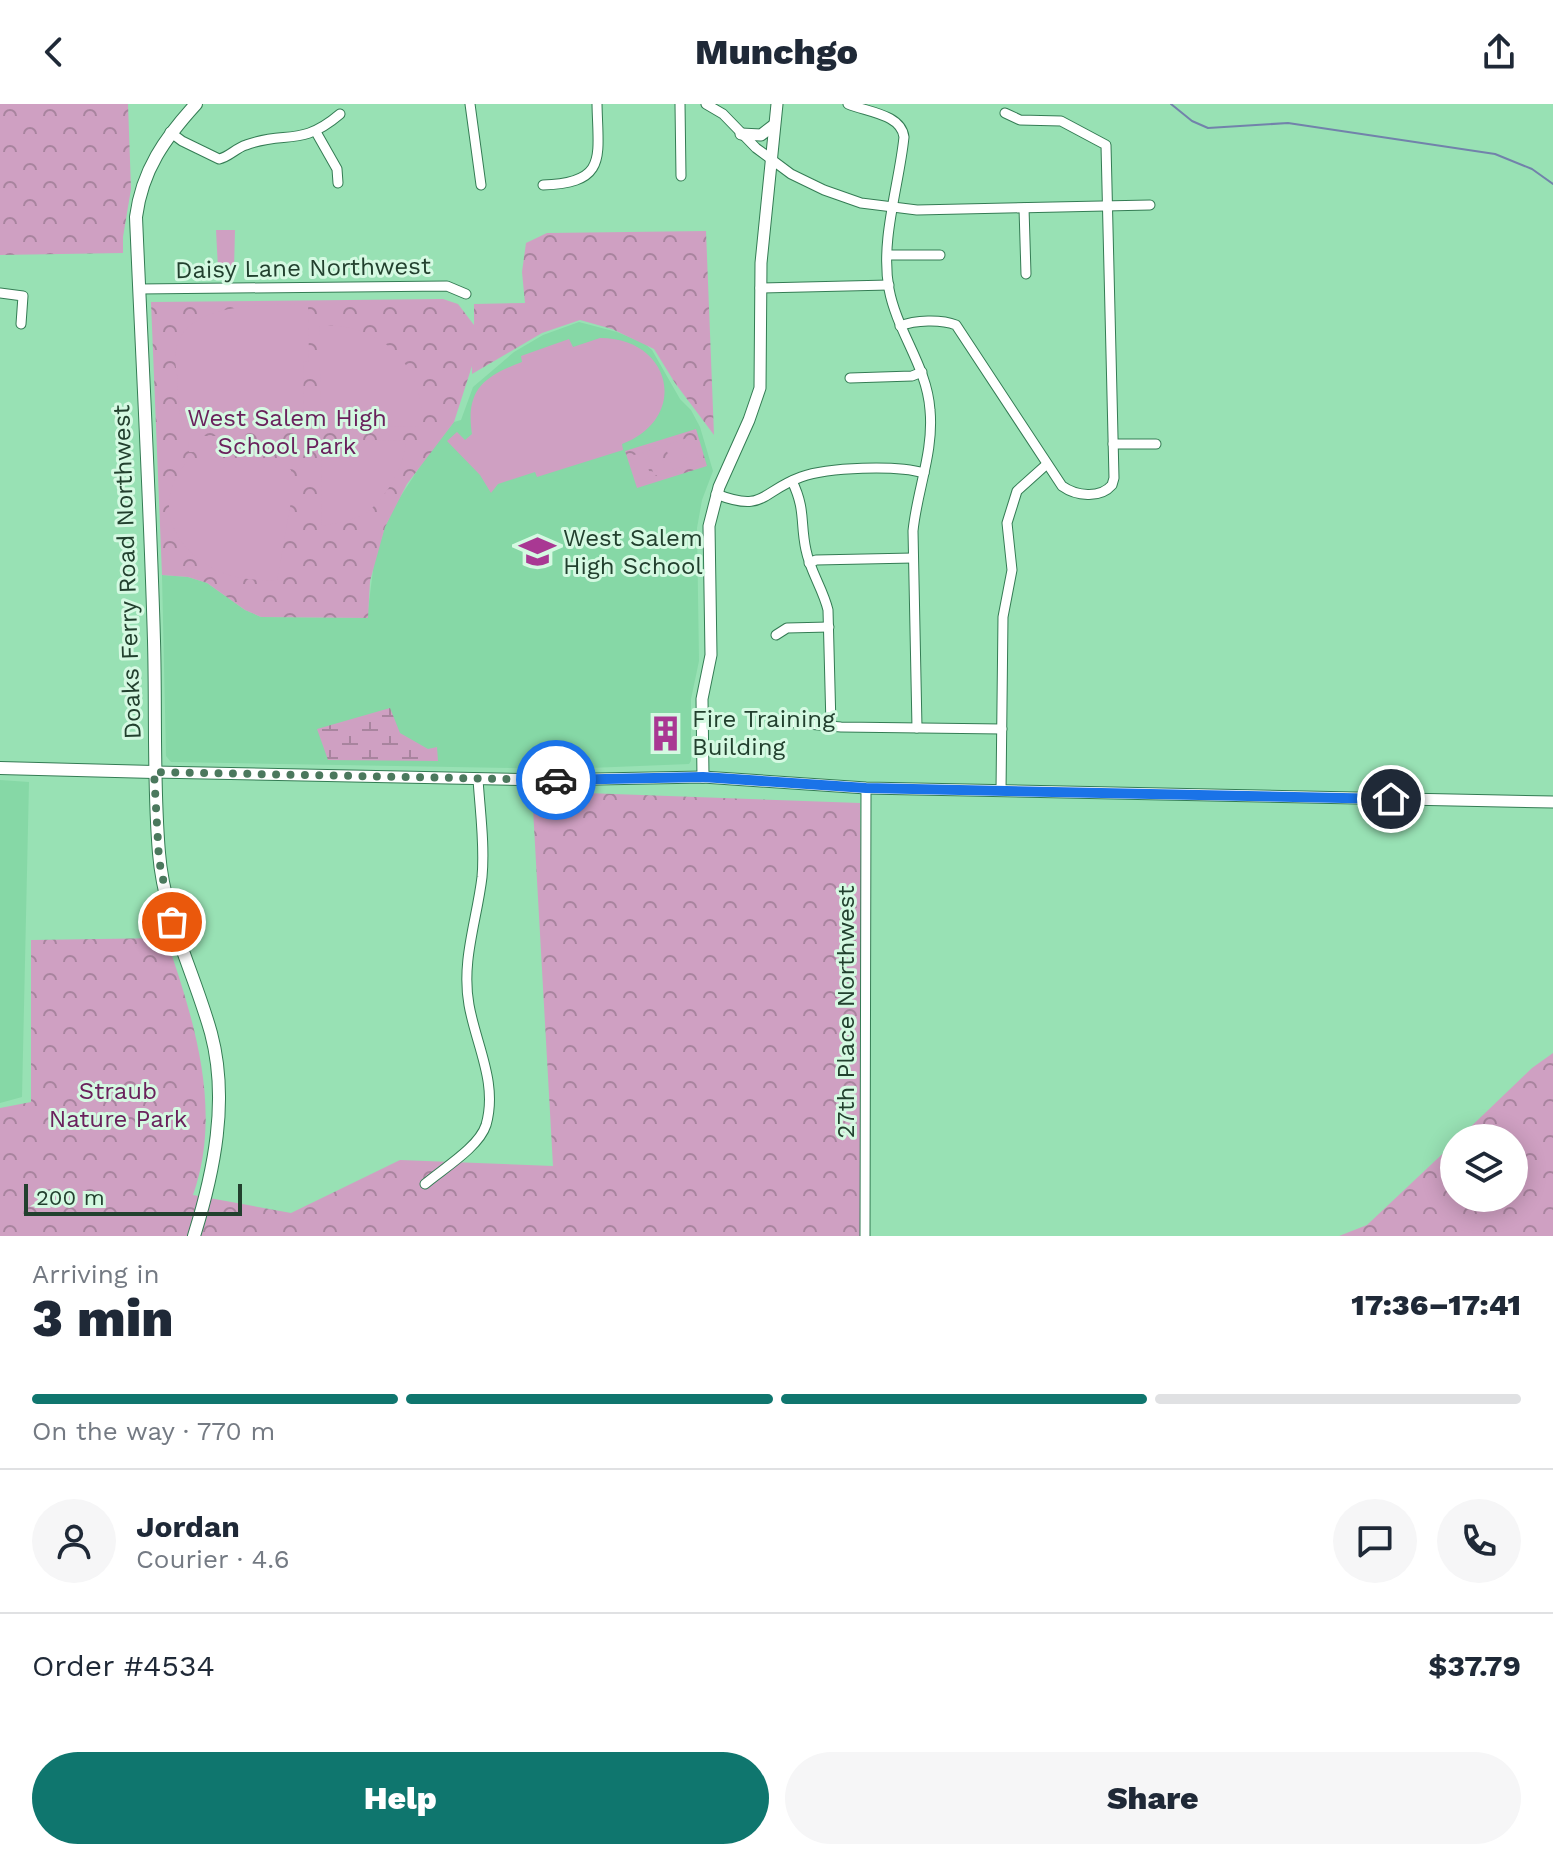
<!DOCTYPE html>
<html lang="en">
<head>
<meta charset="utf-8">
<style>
	body { margin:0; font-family:"Work Sans",sans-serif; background:#f6f6f7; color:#1f2937; height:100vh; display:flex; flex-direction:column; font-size:30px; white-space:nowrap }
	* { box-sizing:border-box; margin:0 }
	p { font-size:26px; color:#747a83 }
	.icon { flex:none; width:44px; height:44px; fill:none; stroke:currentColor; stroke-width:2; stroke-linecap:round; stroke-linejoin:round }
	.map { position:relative; height:1132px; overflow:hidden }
	.sheet { display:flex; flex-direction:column; background:#fff; flex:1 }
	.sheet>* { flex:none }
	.controls { position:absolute; left:1440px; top:1020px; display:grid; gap:16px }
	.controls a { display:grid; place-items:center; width:88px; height:88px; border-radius:50%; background:#fff; box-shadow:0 4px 20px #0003; font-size:40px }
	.scale { position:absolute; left:24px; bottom:20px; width:218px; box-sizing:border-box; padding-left:8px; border:4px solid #22402e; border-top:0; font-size:22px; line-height:28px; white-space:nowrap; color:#22402e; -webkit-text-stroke:6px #d5f9e2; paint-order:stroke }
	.pin { position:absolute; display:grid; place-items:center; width:68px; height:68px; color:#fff; margin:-34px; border:4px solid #fff; border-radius:50%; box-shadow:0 2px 8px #0007 }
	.courier { position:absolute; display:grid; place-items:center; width:80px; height:80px; margin:-40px; border:6px solid #1a73e8; border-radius:50%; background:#fff; color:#222; box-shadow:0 2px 10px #0007 }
	.head em { font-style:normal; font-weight:800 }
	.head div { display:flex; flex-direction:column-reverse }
	.head { display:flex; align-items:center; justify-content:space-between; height:136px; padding:0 32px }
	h1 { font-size:52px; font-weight:800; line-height:60px }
	.bar { display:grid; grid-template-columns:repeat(4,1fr); gap:12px 8px; align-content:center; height:96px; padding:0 32px }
	.bar i { height:10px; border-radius:6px; background:#e0e1e3 }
	.bar .on { background:#0f766e }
	.bar p { grid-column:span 4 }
	.line { display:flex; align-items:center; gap:20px; padding:0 32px; border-top:2px solid #e0e1e3 }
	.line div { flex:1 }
	.round { display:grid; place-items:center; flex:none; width:84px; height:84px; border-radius:42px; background:#f6f6f7 }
	.action { display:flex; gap:16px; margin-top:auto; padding:16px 32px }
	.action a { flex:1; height:92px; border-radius:48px; background:#0f766e; color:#fff; font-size:32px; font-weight:800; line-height:92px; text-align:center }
	.action a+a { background:#f6f6f7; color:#1f2937 }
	header { display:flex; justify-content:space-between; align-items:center; height:104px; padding:0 32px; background:#fff; font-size:36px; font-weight:800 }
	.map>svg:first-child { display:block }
	.built { fill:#86d8a6 }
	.forest { fill:url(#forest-crowns) }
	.wetland { fill:url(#wetland-marsh) }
	.pitch { fill:#cfa0c2 }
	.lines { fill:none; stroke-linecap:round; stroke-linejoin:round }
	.stream { stroke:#7282ab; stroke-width:2 }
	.minor-casing { stroke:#347c54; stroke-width:11 }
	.tertiary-casing { stroke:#347c54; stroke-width:13 }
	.secondary-casing { stroke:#347c54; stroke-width:14 }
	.minor { stroke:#fff; stroke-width:9 }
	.tertiary { stroke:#fff; stroke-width:11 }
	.secondary { stroke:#fff; stroke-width:12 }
	.done { stroke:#4b785d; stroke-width:8; stroke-dasharray:0 14.4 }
	.route { stroke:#1a73e8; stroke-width:10 }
	.labels { text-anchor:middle; stroke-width:6; stroke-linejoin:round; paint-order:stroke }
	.street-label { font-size:24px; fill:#22402e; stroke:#d5f9e2 }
	.park-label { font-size:24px; fill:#6a215c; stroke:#d5f9e2 }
	.poi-label { font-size:24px; fill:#22402e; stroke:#d5f9e2; text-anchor:start }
</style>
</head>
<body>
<header><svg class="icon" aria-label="back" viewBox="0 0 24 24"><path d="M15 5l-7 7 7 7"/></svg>Munchgo<svg class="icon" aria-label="share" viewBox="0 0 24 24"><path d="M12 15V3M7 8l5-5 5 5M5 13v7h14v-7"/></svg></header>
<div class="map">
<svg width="1553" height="1132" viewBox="0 0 1553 1132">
	<defs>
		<pattern id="forest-crowns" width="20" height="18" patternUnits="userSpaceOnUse" patternTransform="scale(2)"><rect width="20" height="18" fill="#cfa0c2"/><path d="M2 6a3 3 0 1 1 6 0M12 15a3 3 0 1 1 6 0" fill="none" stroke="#a8849e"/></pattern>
		<pattern id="wetland-marsh" width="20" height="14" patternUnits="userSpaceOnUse" patternTransform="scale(2)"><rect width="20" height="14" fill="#cfa0c2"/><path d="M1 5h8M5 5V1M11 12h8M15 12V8" fill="none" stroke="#a8849e"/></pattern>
	</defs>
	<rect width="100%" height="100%" fill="#98e1b4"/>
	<g class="built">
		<path d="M579,218L617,228L644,239L652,246L680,295L691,306L700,323L713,367L702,396L697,424L699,557L691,595V657L689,660L565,665L171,658L166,652L162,471L188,473L207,479L245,506L261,513L367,514L374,458L385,423L395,401L430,347L454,318L461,316L473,283L514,248L543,231Z"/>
		<path d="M0,676L29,678L22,993L0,999Z"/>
	</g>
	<g class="forest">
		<path d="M0,0H128L131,85L123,133V149L0,151Z"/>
		<path d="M706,127L714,331L675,279L654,245L612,225L580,216L542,229L472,270V262L454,318L407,380L385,423L370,477L368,514L261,513L245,506L207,479L188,473L162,471L151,198L443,195L458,200L474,221V200L525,199L522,168L526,139L547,129Z"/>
		<path d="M696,325L707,362L637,384L625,347Z"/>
		<path d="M532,687L860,699L867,1132H0V1004L31,998V836L166,834C194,916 223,1006 193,1091L291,1109L400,1056L553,1062Z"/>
		<path d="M1553,949V1132H1339L1367,1121L1454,1039V1094H1514V1034H1459L1532,964Z"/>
	</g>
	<path class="wetland" d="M390,604L400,629L428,645L437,643L438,657L328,656L317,625Z"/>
	<g class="pitch">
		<path d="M216,126H235L234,164H218Z"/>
		<path d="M308,200L309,257L303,258L304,315L295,325L185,326C177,310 178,289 177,271C176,263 174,254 176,246C185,195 271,202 308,200Z"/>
		<path d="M319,221C383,220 422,259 423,322L329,323L321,315Z"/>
		<path d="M600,234C672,234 690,314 622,340L623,346L537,373L535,368L498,380L491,389L480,371L447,337L457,328L465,336L472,330C465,285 485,272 522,258L521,252L569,235L573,243Z"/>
		<path d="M252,331L253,348L222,349L221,332Z"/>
		<path d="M188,332H218V348H189Z"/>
		<path d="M693,332L700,357L689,361L681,336Z"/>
		<path d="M406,336C405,361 387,394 366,409C353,417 336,419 322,422L321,345L328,337Z"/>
		<path d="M677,337L685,362L673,366L665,341Z"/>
		<path d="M658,343L666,368L654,372L647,347Z"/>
		<path d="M643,348L651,373L639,377L631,352Z"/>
		<path d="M187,358H281L291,366V398L277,477C262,476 247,476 233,472C181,458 146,404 187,358Z"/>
	</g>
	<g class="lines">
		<path class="stream" d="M1171,0L1192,17L1208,24L1288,19L1495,50L1532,65L1553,80"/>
		<defs>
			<g id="minor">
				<path d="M470,0L481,81"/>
				<path d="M680,0L681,72"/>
				<path d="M706,0L723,10L756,44L791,70L824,86L861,99L917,106L1150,101"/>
				<path d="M848,0C867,8 901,10 904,33C899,82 880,136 889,185C897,228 927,262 930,306C934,348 917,386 913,427L917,624"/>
				<path d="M170,28L182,37L219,55C229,53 236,44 246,41C286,26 300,44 340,10"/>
				<path d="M316,28L337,65L338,79"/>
				<path d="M543,81C608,79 598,53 597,0"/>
				<path d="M1024,104L1026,170"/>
				<path d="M888,151H940"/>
				<path d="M760,184L889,181"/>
				<path d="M139,185L447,182L466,190"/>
				<path d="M0,189L23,192L21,220"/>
				<path d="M900,222C915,216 941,215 956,221L1062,382C1076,392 1100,395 1112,381L1114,374L1106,41L1061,17L1020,16L1005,9"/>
				<path d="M850,274L912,272L922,268"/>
				<path d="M1113,340H1156"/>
				<path d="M792,377C806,406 800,419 806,446C810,467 823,485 828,506L831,622"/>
				<path d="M716,390C765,409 760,388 801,373C828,363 897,361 924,369"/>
				<path d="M809,459L816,456L913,454"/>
				<path d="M776,531L787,524L829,523"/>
				<path d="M775,617L841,623L1002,625"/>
				<path d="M1001,687L1003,513L1012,466L1007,419L1017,387L1047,360"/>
				<path d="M425,1080C444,1064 479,1043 486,1021C498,979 476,941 469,901C461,857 477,816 482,773C485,741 480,707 478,675"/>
				<path d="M865,1132L866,684"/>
			</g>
			<g id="tertiary">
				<path d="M741,30L761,31L774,21"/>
				<path d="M154,668L545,676L703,673L866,684L1553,698"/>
				<path d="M703,673L702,595L711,551L709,422L719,383L749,316L760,284L761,159L777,0"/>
			</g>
			<g id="secondary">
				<path d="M0,664L154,668"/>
				<path d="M194,1132C214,1068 229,996 211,929C194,868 164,813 159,749C153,679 156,608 154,537C150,396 142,254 136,113C142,66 165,34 196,0"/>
			</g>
		</defs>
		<use href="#minor" class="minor-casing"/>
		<use href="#tertiary" class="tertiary-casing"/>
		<use href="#secondary" class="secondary-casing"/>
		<use href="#minor" class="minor"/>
		<use href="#tertiary" class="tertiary"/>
		<use href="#secondary" class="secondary"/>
	</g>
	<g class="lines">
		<path class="done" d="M172,818L159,756L154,668L556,676"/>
		<path class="route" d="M556,676L703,673L866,684L1391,695"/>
	</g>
	<defs>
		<symbol id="school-bare" viewBox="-9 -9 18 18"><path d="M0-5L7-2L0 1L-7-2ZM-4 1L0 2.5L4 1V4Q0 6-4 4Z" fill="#a93893" stroke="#d5f9e2" stroke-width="2.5" paint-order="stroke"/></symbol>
		<symbol id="building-bare" viewBox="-9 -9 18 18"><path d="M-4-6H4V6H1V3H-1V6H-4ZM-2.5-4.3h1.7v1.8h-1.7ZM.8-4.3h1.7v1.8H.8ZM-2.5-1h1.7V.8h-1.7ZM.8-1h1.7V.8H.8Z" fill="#a93893" stroke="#d5f9e2" stroke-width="2.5" paint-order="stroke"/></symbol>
	</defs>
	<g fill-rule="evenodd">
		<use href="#school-bare" x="512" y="422" width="51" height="51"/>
		<use href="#building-bare" x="640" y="604" width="51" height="51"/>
	</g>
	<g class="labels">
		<g class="street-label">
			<text transform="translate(303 164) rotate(-1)" y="8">Daisy Lane Northwest</text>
			<text transform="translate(127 468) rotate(-92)" y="8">Doaks Ferry Road Northwest</text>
			<text transform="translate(846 908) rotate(-90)" y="8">27th Place Northwest</text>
		</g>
		<g class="park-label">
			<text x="287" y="322">West Salem High<tspan x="287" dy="28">School Park</tspan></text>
			<text x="118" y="995">Straub<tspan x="118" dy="28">Nature Park</tspan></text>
		</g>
		<g class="poi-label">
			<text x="563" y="442">West Salem<tspan x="563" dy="28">High School</tspan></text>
			<text x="692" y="623">Fire Training<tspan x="692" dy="28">Building</tspan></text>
		</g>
	</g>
</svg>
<div class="controls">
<a><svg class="icon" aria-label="layers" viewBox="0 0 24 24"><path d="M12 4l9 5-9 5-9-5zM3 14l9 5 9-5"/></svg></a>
</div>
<div class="scale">200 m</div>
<div class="pin" style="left:172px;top:818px;background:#ea580c"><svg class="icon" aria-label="bag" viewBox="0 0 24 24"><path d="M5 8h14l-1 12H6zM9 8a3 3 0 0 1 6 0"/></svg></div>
<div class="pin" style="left:1391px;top:695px;background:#1f2937"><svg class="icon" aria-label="home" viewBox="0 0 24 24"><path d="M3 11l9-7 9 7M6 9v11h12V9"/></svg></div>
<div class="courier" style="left:556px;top:676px"><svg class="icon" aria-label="car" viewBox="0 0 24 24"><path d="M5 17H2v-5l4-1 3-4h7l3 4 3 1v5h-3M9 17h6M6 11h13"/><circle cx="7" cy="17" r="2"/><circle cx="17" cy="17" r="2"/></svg></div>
</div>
<section class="sheet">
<div class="head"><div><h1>3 min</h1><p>Arriving in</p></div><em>17:36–17:41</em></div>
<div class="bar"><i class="on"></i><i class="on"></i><i class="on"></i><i></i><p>On the way · 770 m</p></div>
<div class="line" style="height:144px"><a class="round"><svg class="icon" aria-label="person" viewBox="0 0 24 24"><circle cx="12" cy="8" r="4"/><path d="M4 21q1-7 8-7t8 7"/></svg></a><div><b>Jordan</b><p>Courier · 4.6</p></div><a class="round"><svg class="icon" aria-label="chat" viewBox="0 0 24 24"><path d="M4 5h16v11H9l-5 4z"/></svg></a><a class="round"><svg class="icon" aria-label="phone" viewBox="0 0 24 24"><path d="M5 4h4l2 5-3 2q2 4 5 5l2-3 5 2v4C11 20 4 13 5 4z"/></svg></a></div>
<div class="line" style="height:104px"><div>Order #4534</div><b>$37.79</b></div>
<div class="action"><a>Help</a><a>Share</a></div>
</section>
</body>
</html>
